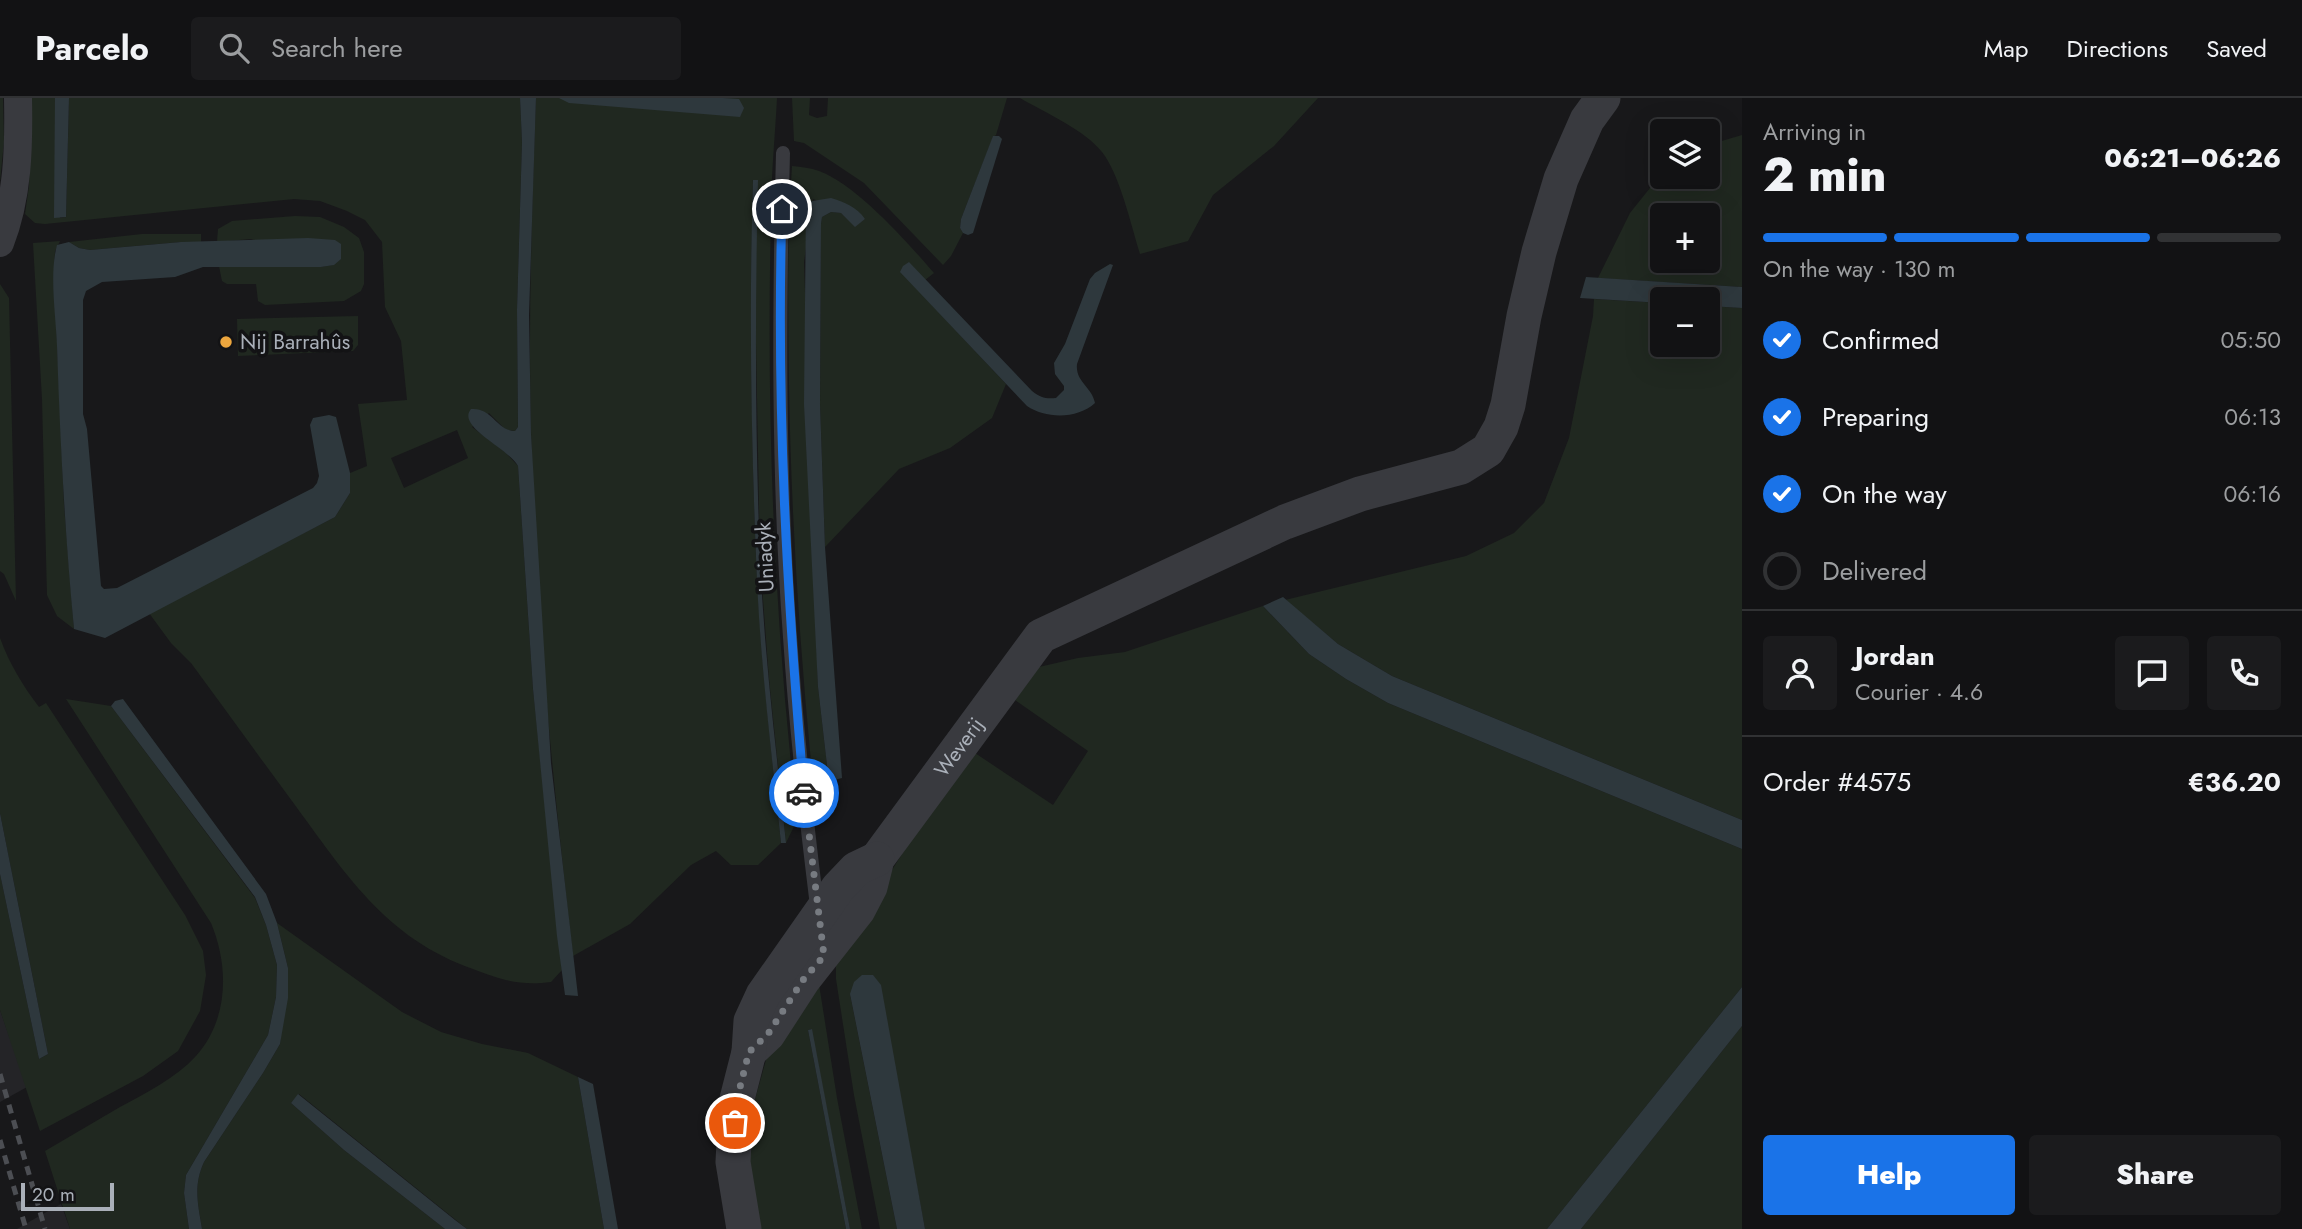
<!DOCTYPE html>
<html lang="en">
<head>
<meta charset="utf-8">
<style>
	body { margin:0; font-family:Jost,sans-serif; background:#1b1b1d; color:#f1f3f6; height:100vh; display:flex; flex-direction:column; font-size:26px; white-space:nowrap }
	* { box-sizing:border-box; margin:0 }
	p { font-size:23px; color:#9c9ea0 }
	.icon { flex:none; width:38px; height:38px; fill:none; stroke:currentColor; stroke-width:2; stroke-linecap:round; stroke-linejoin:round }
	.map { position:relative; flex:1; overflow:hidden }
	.side { display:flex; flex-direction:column; background:#121214; width:560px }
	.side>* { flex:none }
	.fabs { position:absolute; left:1650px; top:21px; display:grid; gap:14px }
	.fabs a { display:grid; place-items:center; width:70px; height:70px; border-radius:7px; background:#121214; box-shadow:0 7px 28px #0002,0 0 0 2px #313234; font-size:35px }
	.scale { position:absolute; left:21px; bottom:18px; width:93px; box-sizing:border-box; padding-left:7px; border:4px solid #aab0b9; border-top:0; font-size:19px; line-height:24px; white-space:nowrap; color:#aab0b9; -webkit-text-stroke:5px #131315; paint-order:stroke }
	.pin { position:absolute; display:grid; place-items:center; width:60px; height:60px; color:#fff; margin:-30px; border:4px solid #fff; border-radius:50%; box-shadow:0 2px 7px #0007 }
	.courier { position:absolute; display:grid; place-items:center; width:70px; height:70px; margin:-35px; border:5px solid #1a73e8; border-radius:50%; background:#fff; color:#222; box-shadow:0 2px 9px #0007 }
	.summary em { font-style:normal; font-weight:800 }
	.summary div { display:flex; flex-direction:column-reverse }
	.summary { display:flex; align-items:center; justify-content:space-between; height:119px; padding:0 21px }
	h1 { font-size:46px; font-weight:800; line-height:52px }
	.bar { display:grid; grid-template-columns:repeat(4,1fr); gap:10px 7px; align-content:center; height:84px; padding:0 21px }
	.bar i { height:9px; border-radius:5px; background:#313234 }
	.bar .current { background:#1a73e8 }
	.bar p { grid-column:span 4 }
	.line { display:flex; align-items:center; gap:18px; padding:0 21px; border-top:2px solid #313234 }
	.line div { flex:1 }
	.round { display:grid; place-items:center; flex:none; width:74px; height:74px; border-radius:7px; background:#1b1b1d }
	ol { padding:0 21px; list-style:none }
	li { display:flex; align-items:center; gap:21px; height:77px }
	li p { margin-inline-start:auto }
	li .icon { padding:7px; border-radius:50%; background:#1a73e8; color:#fff; stroke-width:4 }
	li:last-child { color:#9c9ea0 }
	li i { width:38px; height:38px; border:4px solid #313234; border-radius:50% }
	.button { display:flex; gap:14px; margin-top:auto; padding:14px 21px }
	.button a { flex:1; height:80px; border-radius:7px; background:#1a73e8; color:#fff; font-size:28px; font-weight:800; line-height:80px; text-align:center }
	.button a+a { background:#1b1b1d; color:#f1f3f6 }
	header { display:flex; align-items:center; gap:42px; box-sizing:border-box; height:98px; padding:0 35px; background:#121214; border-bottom:2px solid #313234 }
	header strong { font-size:33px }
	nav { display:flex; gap:38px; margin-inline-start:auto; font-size:24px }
	.search { width:490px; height:63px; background:#1b1b1d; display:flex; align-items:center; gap:18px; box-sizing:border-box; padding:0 24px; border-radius:7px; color:#9c9ea0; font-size:26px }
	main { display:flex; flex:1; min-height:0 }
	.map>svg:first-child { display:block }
	.built { fill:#242427 }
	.green { fill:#202820; fill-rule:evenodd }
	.water { fill:#2e383d }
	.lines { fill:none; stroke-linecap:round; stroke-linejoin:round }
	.service { stroke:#393a3f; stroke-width:14 }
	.minor { stroke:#393a3f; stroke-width:28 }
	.tertiary { stroke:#393a3f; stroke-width:35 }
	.rail { stroke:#4c4e53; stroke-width:5; stroke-dasharray:9 7; stroke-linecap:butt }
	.done { stroke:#777b81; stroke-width:7; stroke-dasharray:0 12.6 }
	.route { stroke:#1a73e8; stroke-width:9 }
	.poi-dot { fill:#eca63e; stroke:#131315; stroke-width:2.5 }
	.labels { text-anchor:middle; stroke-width:7; stroke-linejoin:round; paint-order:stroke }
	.poi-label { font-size:21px; fill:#aab0b9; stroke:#131315; text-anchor:start }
	.street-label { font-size:21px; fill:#aab0b9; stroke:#131315 }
</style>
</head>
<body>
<header>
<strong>Parcelo</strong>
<div class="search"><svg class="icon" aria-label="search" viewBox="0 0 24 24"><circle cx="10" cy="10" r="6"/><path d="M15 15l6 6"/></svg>Search here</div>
<nav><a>Map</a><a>Directions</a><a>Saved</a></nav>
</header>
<main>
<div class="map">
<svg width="1742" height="1131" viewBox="0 0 1742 1131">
	<rect width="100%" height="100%" fill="#18181a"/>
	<g class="built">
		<path d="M0,912L27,989L0,1004Z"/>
		<path d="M61,1106L70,1131H17L41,1117Z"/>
	</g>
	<g class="green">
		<path d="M0,0H3L4,44L0,83Z"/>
		<path d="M32,0H55L60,120L66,119L69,0H520L522,44L517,212L518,329L515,333L506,332L489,315L472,329L505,354L518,368L533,591L562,872L551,884C520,888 502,882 473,871C385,840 345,775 292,703C258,657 225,611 191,565L171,545L149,515L335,419L350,395V375L367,368L358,306L407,302L401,243L385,209L382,144L365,122L347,113L320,103L294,101L45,126L35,125L25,116L29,88ZM457,332L468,360L404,390L391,360Z"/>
		<path d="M536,0H777C775,39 771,78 771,117C766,318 774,521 797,722L786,745L769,581L760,461L755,191L757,82H753C750,208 751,334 756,459C760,555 771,650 781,745L758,767H731L716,753L691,767L630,826L573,858C553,684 535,509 531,334C528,223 532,111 536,0Z"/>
		<path d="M792,0H810L809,17L817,20L827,18L828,0H1007L996,37L993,39L961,121L960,130L963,135L951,158L943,167L864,85L804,45L794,43Z"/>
		<path d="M1020,0H1318L1274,48L1213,97L1188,143L1140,156C1131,127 1120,77 1102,54C1085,32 1044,14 1020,0Z"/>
		<path d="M1742,37V189L1598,180L1630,115L1662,75V79H1708V47ZM1662,117H1708V163H1662Z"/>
		<path d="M792,68C801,69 811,70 819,73C857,87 907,144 934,175L925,182L909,165L901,174L1006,286L992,320L950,350L899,371L825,449L820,306L821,126L822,119L831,114L841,115L855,128L865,121L813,101L804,164L818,589L828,676L811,664C799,538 791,413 789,286C788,213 787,140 792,68Z"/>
		<path d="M295,118L320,119L344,129L359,140L364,154V186L361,193L344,203L265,207L258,203L256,186H227L222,183L219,168L321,169L333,167L251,141L217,144L218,131L232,123Z"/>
		<path d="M142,136H201V144H181L90,152L79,150L69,144Z"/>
		<path d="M60,143L55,153L54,173L64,407L74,531L57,518L47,497L42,301L33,145Z"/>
		<path d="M0,186L9,200L16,503L4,476L0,473Z"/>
		<path d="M1594,201L1662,205V247H1708V208L1742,210V722L1392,578L1338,546L1285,502L1466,458L1514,435L1544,405L1569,340L1593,218Z"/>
		<path d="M358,218V247L353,253L238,258L237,221Z"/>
		<path d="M1263,508L1309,556L1346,581L1388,605L1742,751V889L1547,1131H925L903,1015L850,896L897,1131H880L854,997L836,881V855L853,834L919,729L975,655L1053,707L1088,653L1015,602L1039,569L1078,560L1125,554Z"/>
		<path d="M0,540C9,565 23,588 39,609L46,605L185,817L203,853L206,877L200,913L178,953L143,978L40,1033L0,912V776L39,961L48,956L0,715Z"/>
		<path d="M66,601L111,608L255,800L266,827L277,867L276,899L268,937L186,1077L184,1095L189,1131H70L45,1053C70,1038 95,1024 120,1009C146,995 176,980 196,958C229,921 229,868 211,825Z"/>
		<path d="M277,825L402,914L441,934L482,946L528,955L578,979L604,1131H467L299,996L291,1005L344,1052L445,1131H202C198,1106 193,1088 204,1064L263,975L280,946L288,870Z"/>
		<path d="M818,880L837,1000L862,1131H850L811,931L808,932L846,1131H758L748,1065L752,1012L766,962Z"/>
		<path d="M1742,928V1131H1581Z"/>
	</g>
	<g class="water">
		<path d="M55,0H69L66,119L54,120Z"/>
		<path d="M520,0H536L529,217L531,336L551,665L578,898L565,897L557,838L533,591L518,368C508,350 456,329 471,311C492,309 497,333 515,333L518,329L517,212L522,44Z"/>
		<path d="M559,0H723L739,1L744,10L740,19L569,5Z"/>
		<path d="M993,38H999L1002,41L973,135L968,137L963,135L960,130L961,121Z"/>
		<path d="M753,82H758C755,208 755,334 760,459C764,555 776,650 786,745H781C771,650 759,554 756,459C751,334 749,208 753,82Z"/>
		<path d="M831,100C844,104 857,109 865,121L855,129L841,115L831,114L822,119L821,126L820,306L825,449L842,680L834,682L828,676L818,589L804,306L806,104Z"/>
		<path d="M308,140L335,142L341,146V161L334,167L321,169H203L175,179L102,184L86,193L83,202V316L87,331L101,488L104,491L117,490L313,390L317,385L319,378L310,327L313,320L329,317L336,319L350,375V395L335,419L105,540L74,531C65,437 60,343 57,248C56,218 49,176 57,147L69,144L79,150L90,152L181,144Z"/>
		<path d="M909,164L1032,293C1041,300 1046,301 1056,300L1064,292V288L1055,276L1054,265L1065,246L1090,181L1095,175L1110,166L1113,167L1077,266C1075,284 1092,289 1095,305C1078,321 1046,321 1027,308L900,174L903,168Z"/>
		<path d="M1586,179L1742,189V210L1708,208V201H1662V205L1580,200Z"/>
		<path d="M1283,499L1338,546L1392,578L1742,722V751L1388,605L1346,581L1309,556L1263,508Z"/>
		<path d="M123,601L266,796L277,825L288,870V900L280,946L263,975L204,1064C193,1088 198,1106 202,1131H189L184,1095L186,1077L268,937L276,899L277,867L266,827L255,799L111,608L115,603Z"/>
		<path d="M0,715L48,956L39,961L0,776Z"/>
		<path d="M862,877H873L881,887L925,1131H897L850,896L854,884Z"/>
		<path d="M1742,889V928L1581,1131H1547Z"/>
		<path d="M812,931L850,1131H846L808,932Z"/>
		<path d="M578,979L593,986L618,1131H604Z"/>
		<path d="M298,996L455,1122L467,1131H445L344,1052L291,1005Z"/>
	</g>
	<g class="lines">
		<path class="service" d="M783,55C779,216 778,378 790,539C796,629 806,719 817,808"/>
		<path class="minor" d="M0,145C18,99 19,49 18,0"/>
		<g class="tertiary">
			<path id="s1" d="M749,954L768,936L803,882L858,812L870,789L877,761L1041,538L1285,424L1360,396L1461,369L1488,352L1501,329L1508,307L1524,218L1539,154L1561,81L1587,22L1603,0"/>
			<path d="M744,1131L733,1064L736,1005L749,954L751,923L763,897L838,790L856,771L877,761"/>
		</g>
		<g class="rail">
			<path d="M0,976L45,1131"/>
			<path d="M0,1042L26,1131"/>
		</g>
	</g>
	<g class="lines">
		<path class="done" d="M735,1025L736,1005L749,954L768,936L803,882L824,858L804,695"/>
		<path class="route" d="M782,111C776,306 787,500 804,695"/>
	</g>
	<circle class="poi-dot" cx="226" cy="244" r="7"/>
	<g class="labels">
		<g class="poi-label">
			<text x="240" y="251">Nij Barrahûs</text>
		</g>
		<g class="street-label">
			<text transform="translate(765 459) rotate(-93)" y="7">Uniadyk</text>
			<text dy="7" stroke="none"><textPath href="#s1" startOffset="373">Weverij</textPath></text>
		</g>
	</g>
</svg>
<div class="fabs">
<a><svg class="icon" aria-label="layers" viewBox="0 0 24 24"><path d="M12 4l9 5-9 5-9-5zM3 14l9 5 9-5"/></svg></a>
<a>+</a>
<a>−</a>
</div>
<div class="scale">20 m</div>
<div class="pin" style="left:735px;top:1025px;background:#ea580c"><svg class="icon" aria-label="bag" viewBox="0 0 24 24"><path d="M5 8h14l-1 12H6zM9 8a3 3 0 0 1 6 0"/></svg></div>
<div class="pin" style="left:782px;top:111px;background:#1f2937"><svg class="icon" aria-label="home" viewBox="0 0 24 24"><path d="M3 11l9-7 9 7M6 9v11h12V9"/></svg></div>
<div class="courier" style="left:804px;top:695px"><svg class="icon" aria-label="car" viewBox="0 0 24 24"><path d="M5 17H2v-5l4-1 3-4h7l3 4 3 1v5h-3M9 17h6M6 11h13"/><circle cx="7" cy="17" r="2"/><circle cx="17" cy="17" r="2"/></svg></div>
</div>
<section class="side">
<div class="summary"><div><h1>2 min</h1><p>Arriving in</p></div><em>06:21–06:26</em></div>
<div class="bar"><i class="current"></i><i class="current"></i><i class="current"></i><i></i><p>On the way · 130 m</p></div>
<ol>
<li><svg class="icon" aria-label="check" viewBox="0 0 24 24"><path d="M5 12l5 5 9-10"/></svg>Confirmed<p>05:50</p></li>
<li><svg class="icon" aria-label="check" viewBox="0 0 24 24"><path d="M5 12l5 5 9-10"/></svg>Preparing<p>06:13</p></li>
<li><svg class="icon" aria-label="check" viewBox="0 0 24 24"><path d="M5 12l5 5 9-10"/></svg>On the way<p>06:16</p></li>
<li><i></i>Delivered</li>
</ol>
<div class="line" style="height:126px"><a class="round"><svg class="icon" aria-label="person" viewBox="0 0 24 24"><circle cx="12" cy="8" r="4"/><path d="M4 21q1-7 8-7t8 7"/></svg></a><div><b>Jordan</b><p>Courier · 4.6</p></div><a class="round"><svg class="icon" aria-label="chat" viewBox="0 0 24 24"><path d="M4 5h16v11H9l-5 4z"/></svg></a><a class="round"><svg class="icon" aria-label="phone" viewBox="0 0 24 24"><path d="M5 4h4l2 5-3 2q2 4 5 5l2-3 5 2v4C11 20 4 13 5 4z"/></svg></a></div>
<div class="line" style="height:91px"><div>Order #4575</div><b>€36.20</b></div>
<div class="button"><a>Help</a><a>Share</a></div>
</section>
</main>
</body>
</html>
